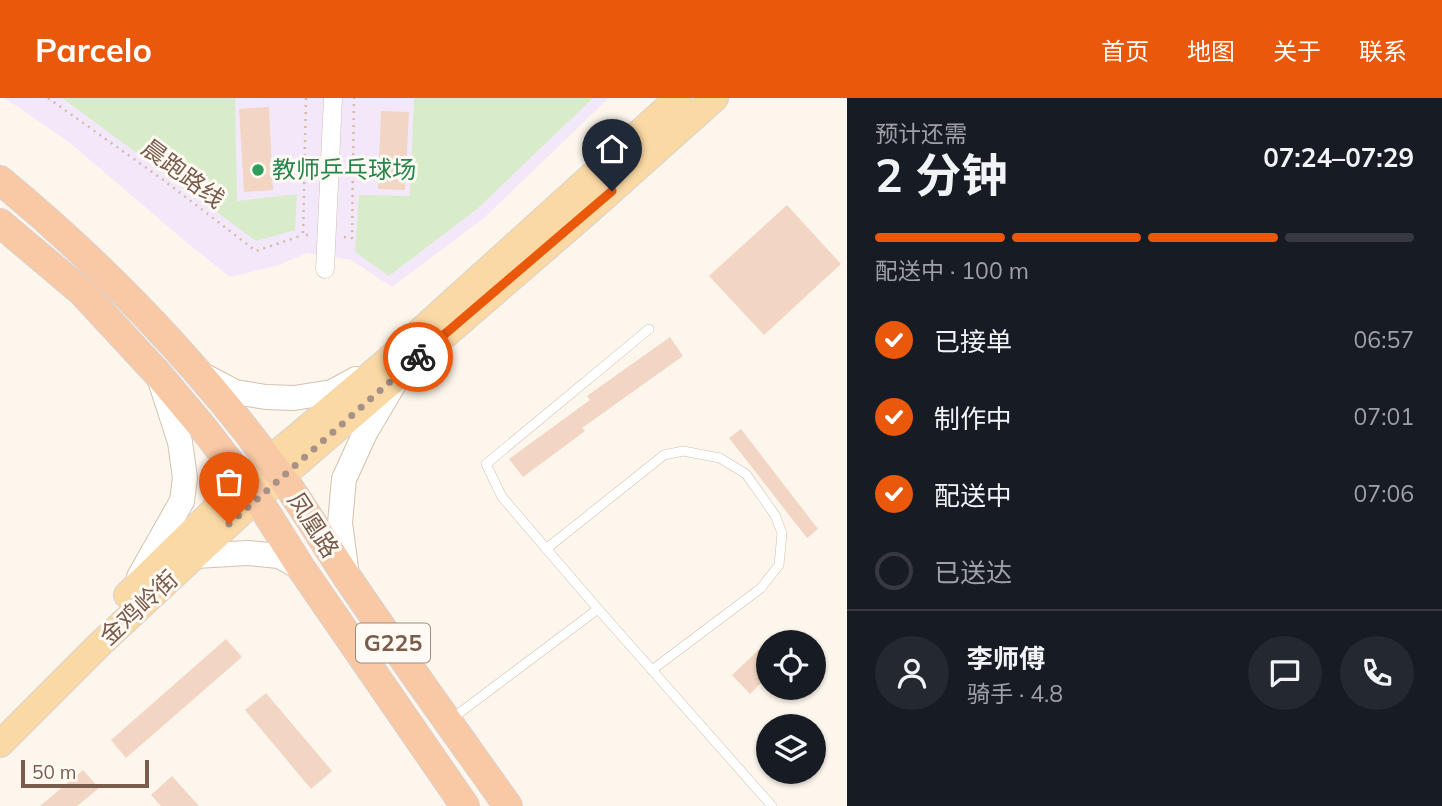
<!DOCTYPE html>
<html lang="zh">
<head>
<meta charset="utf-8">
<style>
	body { margin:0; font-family:Mulish,"Noto Sans SC",sans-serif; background:#242831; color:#f1f3f6; height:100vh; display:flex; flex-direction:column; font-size:26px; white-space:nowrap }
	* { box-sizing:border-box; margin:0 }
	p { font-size:23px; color:#9ea1a6 }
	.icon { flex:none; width:38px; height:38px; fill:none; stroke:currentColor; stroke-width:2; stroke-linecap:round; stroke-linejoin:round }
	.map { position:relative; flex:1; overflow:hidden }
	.sheet { display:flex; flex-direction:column; background:#171b24; width:595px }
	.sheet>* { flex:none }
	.controls { position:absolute; left:756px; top:532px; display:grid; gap:14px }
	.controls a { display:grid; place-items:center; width:70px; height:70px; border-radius:50%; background:#171b24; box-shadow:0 2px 5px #0004; font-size:35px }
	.scale { position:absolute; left:21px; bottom:18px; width:128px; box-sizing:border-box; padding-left:7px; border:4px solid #7a5c4d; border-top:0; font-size:19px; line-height:24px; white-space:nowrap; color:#7a5c4d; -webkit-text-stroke:5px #fffaf3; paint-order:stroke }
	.pin { position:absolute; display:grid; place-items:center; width:60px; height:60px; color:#fff; margin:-72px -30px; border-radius:50% 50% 50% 0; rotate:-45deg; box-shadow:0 0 7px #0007 }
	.pin .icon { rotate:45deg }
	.courier { position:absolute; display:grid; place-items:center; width:70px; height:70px; margin:-35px; border:5px solid #ea580c; border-radius:50%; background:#fff; color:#222; box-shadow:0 2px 9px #0007 }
	.head em { font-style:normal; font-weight:700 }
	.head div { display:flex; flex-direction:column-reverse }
	.head { display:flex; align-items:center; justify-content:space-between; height:119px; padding:0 28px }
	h1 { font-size:46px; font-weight:700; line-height:52px }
	.bar { display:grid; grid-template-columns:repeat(4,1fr); gap:10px 7px; align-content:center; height:84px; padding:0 28px }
	.bar i { height:9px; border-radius:5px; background:#363941 }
	.bar .current { background:#ea580c }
	.bar p { grid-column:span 4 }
	.line { display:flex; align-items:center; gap:18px; padding:0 28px; border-top:2px solid #363941 }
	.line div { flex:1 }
	.round { display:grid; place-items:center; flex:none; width:74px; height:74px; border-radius:37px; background:#242831 }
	ol { padding:0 28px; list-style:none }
	li { display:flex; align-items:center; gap:21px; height:77px }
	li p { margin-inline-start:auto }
	li .icon { padding:7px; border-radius:50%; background:#ea580c; color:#fff; stroke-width:4 }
	li:last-child { color:#9ea1a6 }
	li i { width:38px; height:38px; border:4px solid #363941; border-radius:50% }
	header { display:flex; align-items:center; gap:42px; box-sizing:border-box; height:98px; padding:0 35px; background:#ea580c; color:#fff }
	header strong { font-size:33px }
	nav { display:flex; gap:38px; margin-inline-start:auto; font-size:24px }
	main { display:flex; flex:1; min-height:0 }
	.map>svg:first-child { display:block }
	.education { fill:#f3e8fa }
	.green { fill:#d8ecc9 }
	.building { fill:#f3d5c3 }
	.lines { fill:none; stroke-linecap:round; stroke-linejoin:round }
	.service-casing { stroke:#d1beb0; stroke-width:10 }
	.minor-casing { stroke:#d1beb0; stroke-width:19 }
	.secondary-casing { stroke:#d6c0b0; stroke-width:26 }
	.primary-casing { stroke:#dad1cd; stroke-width:28 }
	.trunk-casing { stroke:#dad1cd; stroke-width:30 }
	.path { stroke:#d9b8a5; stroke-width:2.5; stroke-dasharray:2 5; stroke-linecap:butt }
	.service { stroke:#fff; stroke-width:9 }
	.minor { stroke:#fff; stroke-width:18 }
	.secondary { stroke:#fff; stroke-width:24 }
	.primary { stroke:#fbd9a5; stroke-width:26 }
	.trunk { stroke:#f9c8a4; stroke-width:28 }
	.done { stroke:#a89285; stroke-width:7; stroke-dasharray:0 12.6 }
	.route { stroke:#ea580c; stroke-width:9 }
	.leisure-dot { fill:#2e9e5b; stroke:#fffaf3; stroke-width:2.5 }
	.labels { text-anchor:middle; stroke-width:6; stroke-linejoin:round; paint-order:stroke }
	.shield { fill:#fffaf3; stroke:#a28b7f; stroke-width:2 }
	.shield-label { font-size:23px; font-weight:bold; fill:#7a5c4d }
	.leisure-label { font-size:24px; fill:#27864d; stroke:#fffaf3; text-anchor:start }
	.street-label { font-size:24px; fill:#7a5c4d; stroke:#fffaf3 }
</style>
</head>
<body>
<header>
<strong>Parcelo</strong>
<nav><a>首页</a><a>地图</a><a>关于</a><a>联系</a></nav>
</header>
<main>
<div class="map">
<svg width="847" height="708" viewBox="0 0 847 708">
	<rect width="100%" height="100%" fill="#fdf6ec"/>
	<path class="education" d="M5,0H609L484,120L392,189L351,162L307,155L279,167L230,179L186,144L70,45Z"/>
	<g class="green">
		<path d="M62,0H235L237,103L297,96L295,132L256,143Z"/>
		<path d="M414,0H593L477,111L389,178L355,154L359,97L410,98Z"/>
	</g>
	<g class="building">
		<path d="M269,9L273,92L244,94L239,11Z"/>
		<path d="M381,13L409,14L405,92L378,91Z"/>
		<path d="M787,107L841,166L764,237L709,178Z"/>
		<path d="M670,239L683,258L582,330L585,333L523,379L509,361L590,302L587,298Z"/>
		<path d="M741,331L818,431L807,440L729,340Z"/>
		<path d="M226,541L242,559L126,660L111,642Z"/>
		<path d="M768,543V578L750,596L732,577Z"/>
		<path d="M266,595L332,673L311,691L245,612Z"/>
		<path d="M83,672L99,690L77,708H40Z"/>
		<path d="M172,678L199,708H161L151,697Z"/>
	</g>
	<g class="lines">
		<defs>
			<g id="service">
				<path d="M649,231L486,366L502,399L598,511L772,708"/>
				<path d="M546,451L664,357L683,353L720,360L746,376L775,417L782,435L779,467L761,490L652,572"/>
				<path d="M450,622L598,511"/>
			</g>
			<path id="minor" d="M325,171L333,0"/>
			<g id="secondary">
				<path d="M201,276L235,294L266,299L294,300L332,294L356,281"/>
				<path d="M195,458L248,455L279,458L301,470"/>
				<path d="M347,478L340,425L344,381L365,335L394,286"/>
				<path d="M139,479L182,403L185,380L180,344L160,282"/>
			</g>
			<g id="primary">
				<path d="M127,497L244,383L387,263L678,0"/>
				<path d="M0,646L99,547L257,400L591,111L715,0"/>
			</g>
			<g id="trunk">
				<path d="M0,82C104,168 200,268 280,377C304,409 324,445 347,479C399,556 454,632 508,708"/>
				<path d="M0,125L82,194L157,275L204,331L257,400L301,470L465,708"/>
			</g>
		</defs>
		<use href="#service" class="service-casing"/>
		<use href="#minor" class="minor-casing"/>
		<use href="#secondary" class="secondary-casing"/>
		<use href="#primary" class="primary-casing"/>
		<use href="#trunk" class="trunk-casing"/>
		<g class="path">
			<path d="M48,0L162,81L256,153L303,137"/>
			<path d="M306,0L303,137H309"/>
			<path d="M344,139L352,140L354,0"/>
		</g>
		<use href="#service" class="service"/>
		<use href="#minor" class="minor"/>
		<use href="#secondary" class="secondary"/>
		<use href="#primary" class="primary"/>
		<use href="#trunk" class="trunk"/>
	</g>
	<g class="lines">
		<path class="done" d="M229,426L418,259"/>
		<path class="route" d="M418,259L612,93"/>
	</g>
	<circle class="leisure-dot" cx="258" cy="72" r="7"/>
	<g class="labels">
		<rect class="shield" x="356" y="525.5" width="74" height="39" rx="5"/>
		<g class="shield-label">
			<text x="393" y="553">G225</text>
		</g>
		<g class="leisure-label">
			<text x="272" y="80">教师乒乓球场</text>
		</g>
		<g class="street-label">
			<text transform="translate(183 76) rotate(37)" y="8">晨跑路线</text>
			<text transform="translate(313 427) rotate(57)" y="8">凤凰路</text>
			<text transform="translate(139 510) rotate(-43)" y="8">金鸡岭街</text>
		</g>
	</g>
</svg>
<div class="controls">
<a><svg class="icon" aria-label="locate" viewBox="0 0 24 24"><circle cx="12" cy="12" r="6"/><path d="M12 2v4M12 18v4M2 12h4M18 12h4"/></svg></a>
<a><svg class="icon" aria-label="layers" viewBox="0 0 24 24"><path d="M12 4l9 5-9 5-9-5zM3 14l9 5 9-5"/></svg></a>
</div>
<div class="scale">50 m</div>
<div class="pin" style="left:229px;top:426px;background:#ea580c"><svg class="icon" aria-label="bag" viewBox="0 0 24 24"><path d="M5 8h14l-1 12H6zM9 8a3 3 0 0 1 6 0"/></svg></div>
<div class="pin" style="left:612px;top:93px;background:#1f2937"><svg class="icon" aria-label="home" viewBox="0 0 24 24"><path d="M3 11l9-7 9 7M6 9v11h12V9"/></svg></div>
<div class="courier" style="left:418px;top:259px"><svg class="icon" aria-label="bike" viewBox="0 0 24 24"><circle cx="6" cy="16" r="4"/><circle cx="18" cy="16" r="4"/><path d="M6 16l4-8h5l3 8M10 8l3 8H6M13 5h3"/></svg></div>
</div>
<section class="sheet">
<div class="head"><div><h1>2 分钟</h1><p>预计还需</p></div><em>07:24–07:29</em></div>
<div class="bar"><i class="current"></i><i class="current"></i><i class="current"></i><i></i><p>配送中 · 100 m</p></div>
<ol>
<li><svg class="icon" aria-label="check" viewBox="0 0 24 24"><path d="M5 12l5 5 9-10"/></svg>已接单<p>06:57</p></li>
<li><svg class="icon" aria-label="check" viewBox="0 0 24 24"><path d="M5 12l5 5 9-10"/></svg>制作中<p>07:01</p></li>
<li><svg class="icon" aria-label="check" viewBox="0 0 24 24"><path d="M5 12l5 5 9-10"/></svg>配送中<p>07:06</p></li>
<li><i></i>已送达</li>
</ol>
<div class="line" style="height:126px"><a class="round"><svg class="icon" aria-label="person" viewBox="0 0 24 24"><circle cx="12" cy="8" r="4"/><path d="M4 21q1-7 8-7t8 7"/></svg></a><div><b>李师傅</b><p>骑手 · 4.8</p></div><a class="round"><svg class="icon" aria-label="chat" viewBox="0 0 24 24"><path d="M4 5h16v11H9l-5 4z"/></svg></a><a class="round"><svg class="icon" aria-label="phone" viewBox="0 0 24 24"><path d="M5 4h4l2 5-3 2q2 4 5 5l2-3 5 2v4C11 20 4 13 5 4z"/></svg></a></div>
</section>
</main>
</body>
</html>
